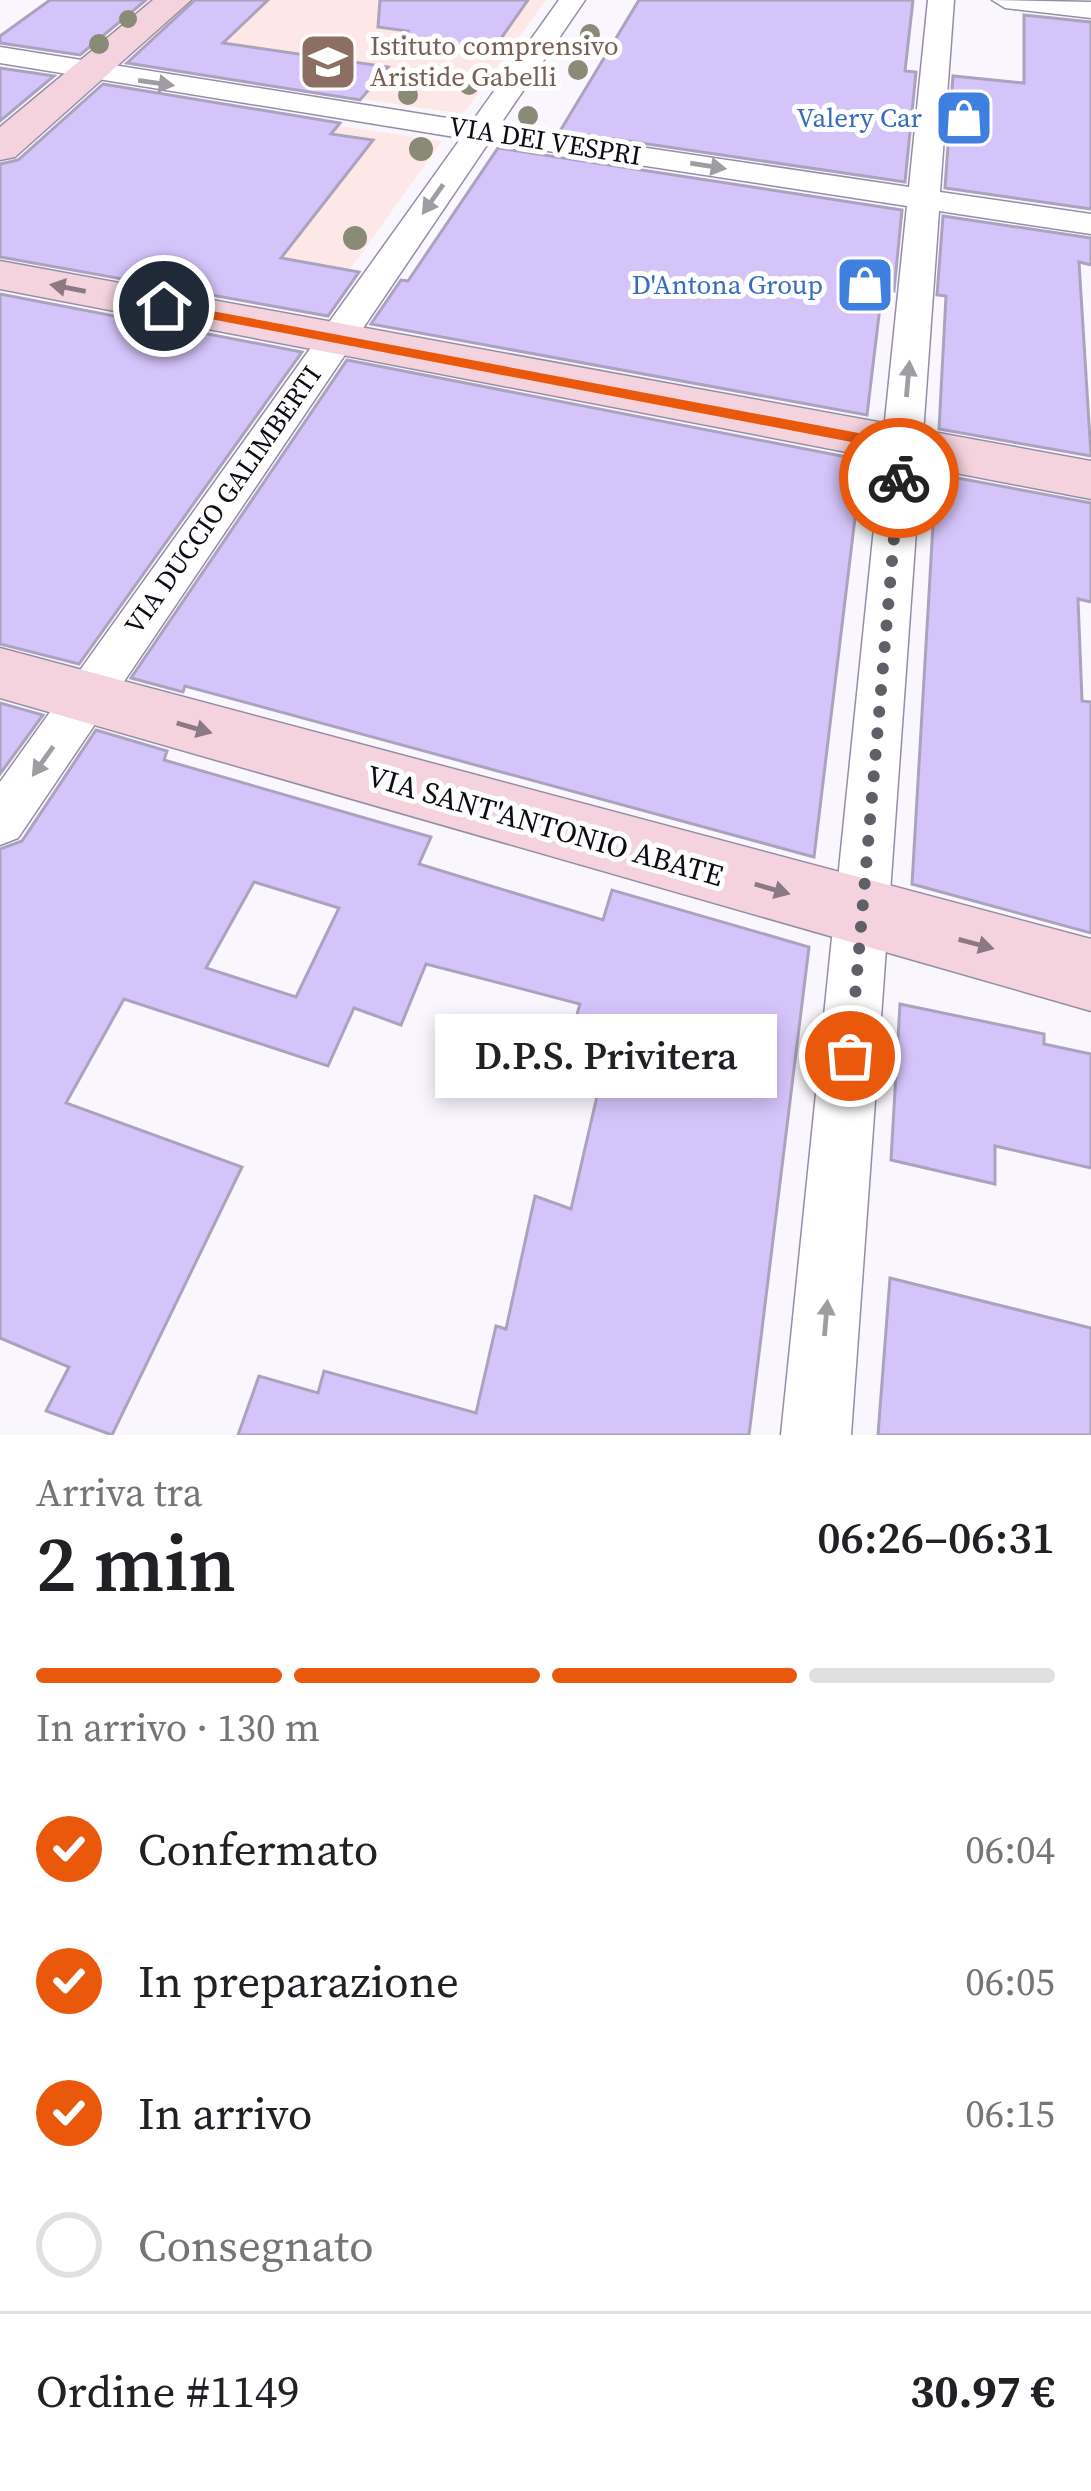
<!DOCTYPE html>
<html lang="it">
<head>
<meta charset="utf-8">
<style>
	body { margin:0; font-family:"Source Serif 4",serif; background:#f6f6f6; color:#202124; height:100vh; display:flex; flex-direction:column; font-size:45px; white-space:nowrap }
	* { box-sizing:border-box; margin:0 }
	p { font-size:39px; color:#757577 }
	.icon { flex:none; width:66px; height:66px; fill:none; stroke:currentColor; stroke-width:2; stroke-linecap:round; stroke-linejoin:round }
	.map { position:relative; height:1435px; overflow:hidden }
	.drawer { display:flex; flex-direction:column; background:#fff; flex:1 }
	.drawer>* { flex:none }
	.pin { position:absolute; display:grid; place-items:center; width:102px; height:102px; color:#fff; margin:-51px; border:6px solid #fff; border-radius:50%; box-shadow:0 3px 12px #0007 }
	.courier { position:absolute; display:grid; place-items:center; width:120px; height:120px; margin:-60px; border:9px solid #ea580c; border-radius:50%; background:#fff; color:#222; box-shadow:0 3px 15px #0007 }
	.bubble { position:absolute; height:84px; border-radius:0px; background:#fff; box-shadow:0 6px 18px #0003; font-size:39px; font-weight:600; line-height:84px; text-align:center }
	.summary em { font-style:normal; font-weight:600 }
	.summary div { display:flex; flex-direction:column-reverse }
	.summary { display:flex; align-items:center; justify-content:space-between; height:204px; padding:0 36px }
	h1 { font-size:78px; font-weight:600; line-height:90px }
	.bar { display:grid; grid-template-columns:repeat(4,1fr); gap:18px 12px; align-content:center; height:144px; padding:0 36px }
	.bar i { height:15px; border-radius:9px; background:#e0e0e0 }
	.bar .on { background:#ea580c }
	.bar p { grid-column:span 4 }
	.line { display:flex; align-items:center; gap:30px; padding:0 36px; border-top:3px solid #e0e0e0 }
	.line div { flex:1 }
	ol { padding:0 36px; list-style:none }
	li { display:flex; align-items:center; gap:36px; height:132px }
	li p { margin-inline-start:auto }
	li .icon { padding:12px; border-radius:50%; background:#ea580c; color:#fff; stroke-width:4 }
	li:last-child { color:#757577 }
	li i { width:66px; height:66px; border:6px solid #e0e0e0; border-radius:50% }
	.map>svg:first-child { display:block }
	.industrial { fill:#fee8e7 }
	.building { fill:#d5c4fa; stroke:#aba3bd; stroke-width:3; fill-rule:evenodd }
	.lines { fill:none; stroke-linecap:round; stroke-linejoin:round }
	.street-casing { stroke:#958da6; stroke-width:3 }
	.secondary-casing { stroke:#958da6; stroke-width:3 }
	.street { fill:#fff; fill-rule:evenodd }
	.secondary { fill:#f4d3de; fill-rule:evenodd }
	.tree { fill:#898b76 }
	.oneway { fill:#9f9da1 }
	.oneway2 { fill:#8c7983 }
	.route { fill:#ea580c }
	.done { stroke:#605e66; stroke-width:12; stroke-dasharray:0 21.6 }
	.labels { text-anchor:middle; stroke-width:10; stroke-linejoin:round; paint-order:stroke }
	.far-education-label { font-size:27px; fill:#785e54; stroke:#fff; text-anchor:start }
	.far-shop-label { font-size:27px; fill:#366cbe; stroke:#fff; text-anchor:end }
	.far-street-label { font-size:27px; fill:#0e0b14; stroke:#fff }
	.street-label { font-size:30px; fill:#0e0b14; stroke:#fff }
</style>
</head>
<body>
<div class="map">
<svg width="1091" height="1435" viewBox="0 0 1091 1435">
	<rect width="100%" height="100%" fill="#f9f7fd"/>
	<g class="industrial">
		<path d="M208,0H546L463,114L159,69L151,56Z"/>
		<path d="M286,118L442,141L318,314L138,281Z"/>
	</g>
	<g class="building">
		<path d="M50,0H146L80,55L0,43V36Z"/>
		<path d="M195,0H268L223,43L388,67L360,100L127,63Z"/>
		<path d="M380,0H528L497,44L491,43L483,53L397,44L408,31L378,27Z"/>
		<path d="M639,0H913L905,71L916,72L905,182L560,131Z"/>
		<path d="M1024,15L1091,22V209L945,188L953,76L1024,83Z"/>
		<path d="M0,68L54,76L0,121Z"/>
		<path d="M103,84L340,123L331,134L373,140L281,258L359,272L328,316L0,257V164L18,160Z"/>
		<path d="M498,148L902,210L894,291L882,290L867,415L371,324L401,280L408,281Z"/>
		<path d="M943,216L1091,238V265L1079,262L1091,456L939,429L946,296L937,295Z"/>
		<path d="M0,294L302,352L79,664L0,644Z"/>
		<path d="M347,360L862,460L814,857L185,686L183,692L131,678Z"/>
		<path d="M936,474L1091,503V602L1078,599L1082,701L1091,702V933L912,884Z"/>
		<path d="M0,703L43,715L0,774Z"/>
		<path d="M96,730L167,751L164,760L431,837L419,864L603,920L612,890L809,947L749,1435H238L259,1376L318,1393L324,1371L476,1413L496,1326L506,1329L535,1196L571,1209L606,1057L568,1046L580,1004L426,964L401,1025L354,1008L328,1066L124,999L66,1103L242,1167L112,1435L46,1411L69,1367L0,1338V849L22,841ZM254,882L339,908L296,997L206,968Z"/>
		<path d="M900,1004L1044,1034V1044L1091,1054V1168L995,1146V1184L891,1160Z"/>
		<path d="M890,1278L1091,1328V1435H878Z"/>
	</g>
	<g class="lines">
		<defs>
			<g id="street">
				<path d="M559,0H585L499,126L909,187L928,0H954L940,192L1091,214V234L939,211L851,1435H781L907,206L489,142L18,838L0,845V782L461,138L0,63V47L472,122Z"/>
				<path d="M992,0L1091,2V18L1005,8Z"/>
			</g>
			<g id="secondary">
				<path d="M153,0H191L15,157L0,160V127Z"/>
				<path d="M0,261L1091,461V499L0,289Z"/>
				<path d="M0,648L1091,939V1011L0,698Z"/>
			</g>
		</defs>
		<use href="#street" class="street-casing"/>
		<use href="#secondary" class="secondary-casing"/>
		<use href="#street" class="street"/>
		<use href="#secondary" class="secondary"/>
	</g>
	<g class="tree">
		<circle cx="128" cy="19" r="9"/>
		<circle cx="590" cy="34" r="10"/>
		<circle cx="99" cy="44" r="10"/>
		<circle cx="578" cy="70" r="10"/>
		<circle cx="469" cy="85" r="10"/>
		<circle cx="408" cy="95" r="10"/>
		<circle cx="528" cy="116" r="10"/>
		<circle cx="421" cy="149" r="12"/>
		<circle cx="355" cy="238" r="12"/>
	</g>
	<defs><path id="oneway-solid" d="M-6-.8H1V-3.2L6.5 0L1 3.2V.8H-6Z" transform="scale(3)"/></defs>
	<g class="oneway">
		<use href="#oneway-solid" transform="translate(156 83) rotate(8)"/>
		<use href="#oneway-solid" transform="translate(708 166) rotate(9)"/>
		<use href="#oneway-solid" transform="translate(433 199) rotate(125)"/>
		<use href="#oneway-solid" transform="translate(908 379) rotate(-85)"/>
		<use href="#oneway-solid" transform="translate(43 761) rotate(125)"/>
		<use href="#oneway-solid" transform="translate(826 1318) rotate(-85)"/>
	</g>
	<g class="oneway2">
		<use href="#oneway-solid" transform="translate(68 288) rotate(-169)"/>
		<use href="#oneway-solid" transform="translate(194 728) rotate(16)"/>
		<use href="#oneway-solid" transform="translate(772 889) rotate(16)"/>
		<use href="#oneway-solid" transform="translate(976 944) rotate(15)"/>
	</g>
	<path class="route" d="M164,302L901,441L909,446L907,478L899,483L891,478L893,450L159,309Z"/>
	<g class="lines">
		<path class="done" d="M850,1056L899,478"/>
	</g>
	<defs>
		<symbol id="school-square" viewBox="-11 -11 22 22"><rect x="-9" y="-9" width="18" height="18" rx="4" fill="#8d6e63" stroke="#fff"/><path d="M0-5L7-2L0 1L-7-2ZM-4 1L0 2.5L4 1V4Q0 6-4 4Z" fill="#fff"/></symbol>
		<symbol id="shop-square" viewBox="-11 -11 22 22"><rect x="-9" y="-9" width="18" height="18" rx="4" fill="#3f7fe0" stroke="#fff"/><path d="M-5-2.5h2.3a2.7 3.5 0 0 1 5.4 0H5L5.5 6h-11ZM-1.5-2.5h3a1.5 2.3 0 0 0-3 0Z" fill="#fff"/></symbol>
	</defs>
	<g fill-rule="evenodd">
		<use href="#school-square" x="295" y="29" width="66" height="66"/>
		<use href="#shop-square" x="931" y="85" width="66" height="66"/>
		<use href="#shop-square" x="832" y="252" width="66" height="66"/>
	</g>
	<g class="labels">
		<g class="far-education-label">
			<text x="370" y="55">Istituto comprensivo<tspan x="370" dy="31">Aristide Gabelli</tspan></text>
		</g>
		<g class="far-shop-label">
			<text x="922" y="127">Valery Car</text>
			<text x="823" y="294">D'Antona Group</text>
		</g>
		<g class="far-street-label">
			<text transform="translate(545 141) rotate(9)" y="9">VIA DEI VESPRI</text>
			<text transform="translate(223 500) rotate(-55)" y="9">VIA DUCCIO GALIMBERTI</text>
		</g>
		<g class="street-label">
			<text transform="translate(545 826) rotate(16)" y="10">VIA SANT'ANTONIO ABATE</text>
		</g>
	</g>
</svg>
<div class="pin" style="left:850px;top:1056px;background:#ea580c"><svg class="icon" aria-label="bag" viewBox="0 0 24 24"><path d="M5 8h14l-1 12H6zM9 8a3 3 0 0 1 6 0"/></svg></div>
<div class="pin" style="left:164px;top:306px;background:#1f2937"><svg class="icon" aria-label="home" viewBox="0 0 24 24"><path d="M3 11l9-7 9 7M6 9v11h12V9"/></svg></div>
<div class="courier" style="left:899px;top:478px"><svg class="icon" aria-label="bike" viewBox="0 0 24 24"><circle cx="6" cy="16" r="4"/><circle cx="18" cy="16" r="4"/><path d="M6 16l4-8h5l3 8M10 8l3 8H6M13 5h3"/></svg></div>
<div class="bubble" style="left:435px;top:1014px;width:342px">D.P.S. Privitera</div>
</div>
<section class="drawer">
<div class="summary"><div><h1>2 min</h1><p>Arriva tra</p></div><em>06:26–06:31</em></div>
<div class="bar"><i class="on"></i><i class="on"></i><i class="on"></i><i></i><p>In arrivo · 130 m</p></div>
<ol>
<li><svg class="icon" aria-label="check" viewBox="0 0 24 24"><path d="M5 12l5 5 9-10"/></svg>Confermato<p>06:04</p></li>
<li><svg class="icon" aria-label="check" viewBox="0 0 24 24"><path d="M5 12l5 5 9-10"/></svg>In preparazione<p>06:05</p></li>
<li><svg class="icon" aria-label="check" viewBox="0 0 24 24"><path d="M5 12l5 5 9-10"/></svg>In arrivo<p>06:15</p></li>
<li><i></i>Consegnato</li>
</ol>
<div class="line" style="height:156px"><div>Ordine #1149</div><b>30.97 €</b></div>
</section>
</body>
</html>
